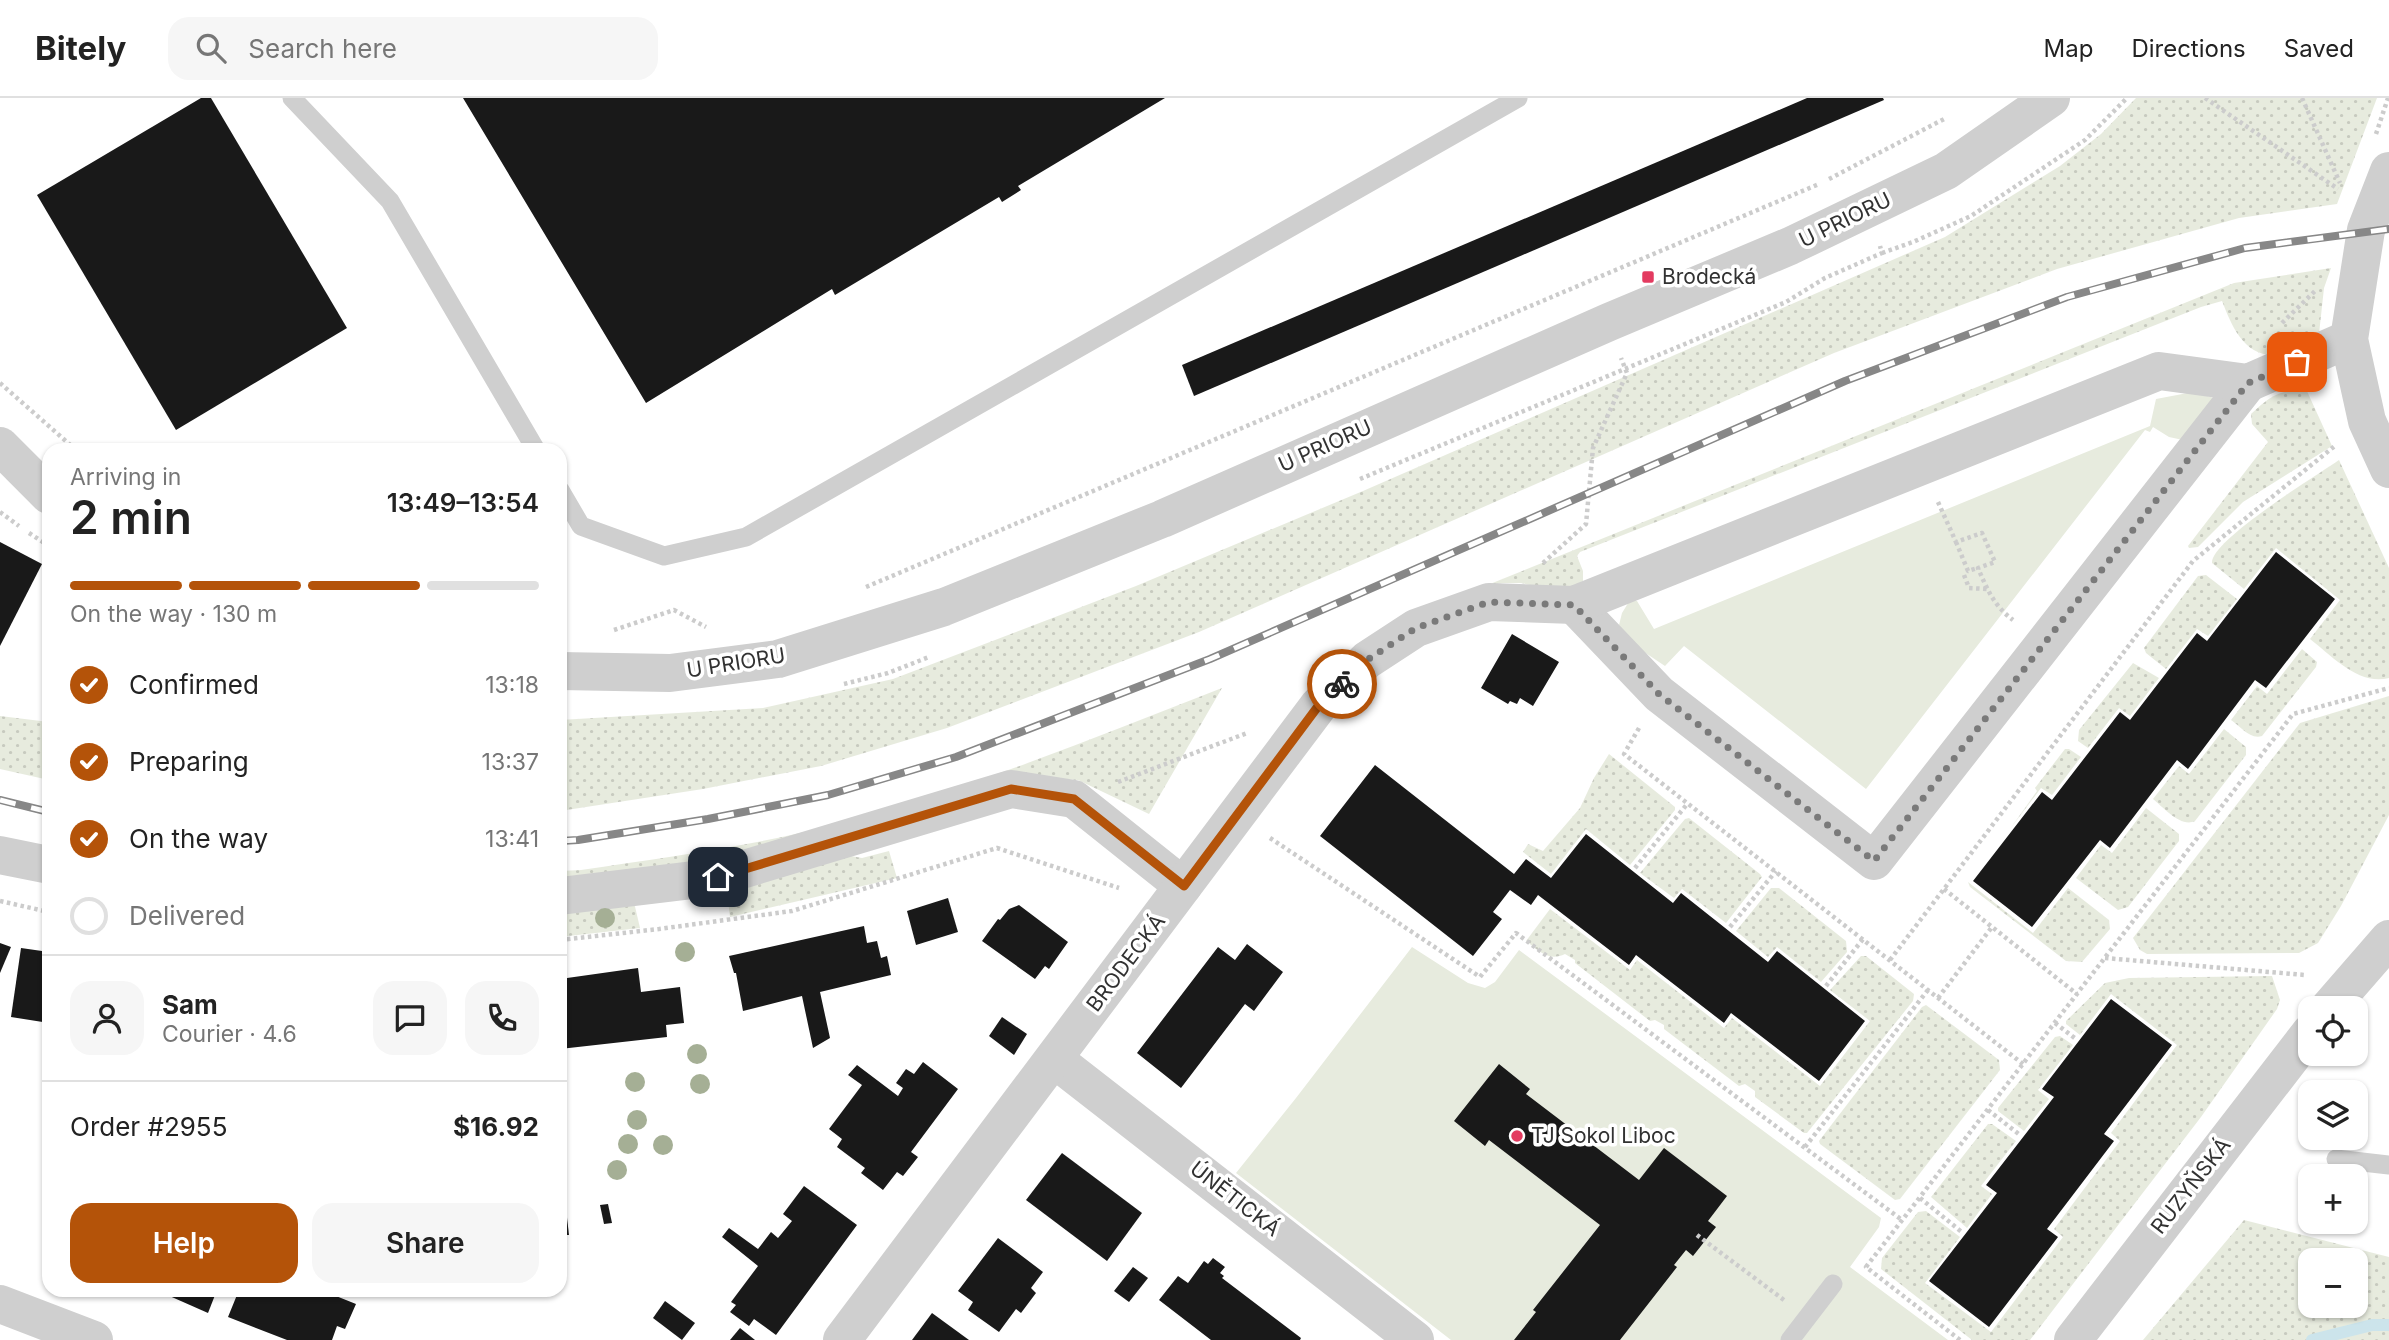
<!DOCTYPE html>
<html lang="en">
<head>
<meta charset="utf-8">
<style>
	body { margin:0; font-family:Inter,sans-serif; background:#f6f6f6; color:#222; height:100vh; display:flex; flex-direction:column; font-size:26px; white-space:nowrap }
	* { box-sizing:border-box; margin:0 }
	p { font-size:23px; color:#767676 }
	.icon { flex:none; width:38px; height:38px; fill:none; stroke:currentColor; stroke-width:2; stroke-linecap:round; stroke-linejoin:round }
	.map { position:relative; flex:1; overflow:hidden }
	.sheet { position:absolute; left:42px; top:345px; width:525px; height:854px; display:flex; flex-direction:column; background:#fff; border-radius:21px; box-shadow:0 2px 5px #0004 }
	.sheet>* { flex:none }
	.fabs { position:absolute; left:2298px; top:898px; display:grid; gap:14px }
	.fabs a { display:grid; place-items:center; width:70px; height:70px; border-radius:14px; background:#fff; box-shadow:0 2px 5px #0004; font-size:35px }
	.pin { position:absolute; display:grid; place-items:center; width:60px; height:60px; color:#fff; margin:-30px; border-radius:14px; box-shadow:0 4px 10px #0006 }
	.courier { position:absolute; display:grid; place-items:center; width:70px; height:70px; margin:-35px; border:5px solid #b45309; border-radius:50%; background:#fff; color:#222; box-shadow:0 2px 9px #0007 }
	.overview em { font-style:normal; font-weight:600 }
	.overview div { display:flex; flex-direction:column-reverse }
	.overview { display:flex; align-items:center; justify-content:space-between; height:119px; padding:0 28px }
	h1 { font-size:46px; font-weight:600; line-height:52px }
	.bar { display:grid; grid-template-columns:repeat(4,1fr); gap:10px 7px; align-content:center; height:84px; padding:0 28px }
	.bar i { height:9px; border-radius:5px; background:#e0e0e0 }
	.bar .active { background:#b45309 }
	.bar p { grid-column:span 4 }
	.line { display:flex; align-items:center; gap:18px; padding:0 28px; border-top:2px solid #e0e0e0 }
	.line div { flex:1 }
	.round { display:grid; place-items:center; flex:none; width:74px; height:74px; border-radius:21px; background:#f6f6f6 }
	ol { padding:0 28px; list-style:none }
	li { display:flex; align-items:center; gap:21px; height:77px }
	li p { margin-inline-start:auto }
	li .icon { padding:7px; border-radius:50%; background:#b45309; color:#fff; stroke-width:4 }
	li:last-child { color:#767676 }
	li i { width:38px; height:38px; border:4px solid #e0e0e0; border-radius:50% }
	.action { display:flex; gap:14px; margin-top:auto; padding:14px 28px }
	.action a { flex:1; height:80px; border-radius:21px; background:#b45309; color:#fff; font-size:28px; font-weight:600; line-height:80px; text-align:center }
	.action a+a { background:#f6f6f6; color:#222 }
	header { display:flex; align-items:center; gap:42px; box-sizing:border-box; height:98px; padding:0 35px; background:#fff; border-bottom:2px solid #e0e0e0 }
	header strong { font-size:33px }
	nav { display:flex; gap:38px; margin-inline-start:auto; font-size:24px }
	.search { width:490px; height:63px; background:#f6f6f6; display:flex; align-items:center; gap:18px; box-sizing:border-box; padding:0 24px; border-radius:21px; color:#767676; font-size:26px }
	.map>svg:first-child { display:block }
	.grass { fill:url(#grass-dots); fill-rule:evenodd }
	.green { fill:#e7ebde }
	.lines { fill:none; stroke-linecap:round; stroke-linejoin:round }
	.stream { stroke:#cce4eb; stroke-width:12 }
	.building { fill:#191919 }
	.path { stroke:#ccc; stroke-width:4.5; stroke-dasharray:3.5 3.5; stroke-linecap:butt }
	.service { stroke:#cfcfcf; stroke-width:19 }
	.minor { stroke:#cfcfcf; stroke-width:38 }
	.tertiary { stroke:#cfcfcf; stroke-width:38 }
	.rail-casing { stroke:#878787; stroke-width:8 }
	.rail { stroke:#fff; stroke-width:5; stroke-dasharray:16; stroke-linecap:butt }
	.tree { fill:#a5af95 }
	.done { stroke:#7a7a7a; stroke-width:7; stroke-dasharray:0 12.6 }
	.route { stroke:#b45309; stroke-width:9 }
	.poi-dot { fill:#e33b60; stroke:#fff; stroke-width:2.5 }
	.labels { text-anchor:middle; stroke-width:7; stroke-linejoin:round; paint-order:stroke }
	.street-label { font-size:21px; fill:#323232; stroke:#fff }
	.poi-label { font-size:21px; fill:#323232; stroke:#fff; text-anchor:start }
</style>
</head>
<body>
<header>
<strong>Bitely</strong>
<div class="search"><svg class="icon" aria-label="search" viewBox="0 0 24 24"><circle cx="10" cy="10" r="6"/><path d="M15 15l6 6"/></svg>Search here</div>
<nav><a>Map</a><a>Directions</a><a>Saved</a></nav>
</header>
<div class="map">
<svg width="2389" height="1242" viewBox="0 0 2389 1242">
	<defs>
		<pattern id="grass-dots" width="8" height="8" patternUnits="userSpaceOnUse" patternTransform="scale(1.75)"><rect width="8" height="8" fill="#e7ebde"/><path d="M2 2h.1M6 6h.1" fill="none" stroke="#c7cabf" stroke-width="1.8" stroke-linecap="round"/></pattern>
	</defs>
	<rect width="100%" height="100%" fill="#fff"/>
	<g class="grass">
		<path d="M2136,0H2377L2337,106L2239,120L2057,171L1834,255L1199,534L947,630L821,668L703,691L560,713V622L763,610L893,581L1136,488L1363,393L1945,139L2060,68L2101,36Z"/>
		<path d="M2331,170L2324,190L2319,236C2307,243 2291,255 2278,257C2244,260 2232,228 2222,203L2201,209L1580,454L1577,458L1583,473V483L1563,494L1521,485H1503L1485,488L2234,185Z"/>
		<path d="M2306,291L2332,348L2243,404L2198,449L2189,450L2188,448L2268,344L2252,326L2251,316C2271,297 2278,293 2306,291Z"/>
		<path d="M2339,362L2389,470V580C2359,588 2332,558 2310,541L2340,502L2276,450L2244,491L2212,465C2211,442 2316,378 2339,362Z"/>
		<path d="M2206,477L2237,501L2208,538L2197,531L2166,571L2146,555L2144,550L2198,478Z"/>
		<path d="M2302,551L2317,564L2316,569L2262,638C2250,642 2240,628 2231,622L2257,588L2267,596Z"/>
		<path d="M2133,565L2159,580L2130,618L2119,610L2088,650L2078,643L2079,632Z"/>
		<path d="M1222,590L1149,716L1078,682L1025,679L723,763L560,783V773L581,772C666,759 754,748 837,726C969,692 1095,639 1222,590Z"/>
		<path d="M2389,598V717L2341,808L2318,845L2299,855L2147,856L2140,852L2133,840L2300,625Z"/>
		<path d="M0,618L49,624V682L0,671Z"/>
		<path d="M2224,631L2246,649V657L2195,723C2181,730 2164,710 2153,701L2179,668L2189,676Z"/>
		<path d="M2065,651H2069L2081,659L2052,697L2041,690L2010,731L2037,693L2035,690Z"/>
		<path d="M1609,656L1675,709V712L1630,767L1586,731L1551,776L1523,754L1528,746L1543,753L1580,710L1594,680Z"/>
		<path d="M2146,710L2179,736V743L2128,809L2118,812L2076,780L2101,747L2112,755Z"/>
		<path d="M1689,720L1760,776L1762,779L1726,825L1682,791L1674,800L1640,775L1685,721Z"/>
		<path d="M889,753L897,780L730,819L726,786L851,758L862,760Z"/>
		<path d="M1968,784L2033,835L2068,790L2109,822L2110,831L2082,864L2066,863L1970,789Z"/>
		<path d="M1771,790H1779L1846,843L1847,854L1821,884L1777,849L1768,859L1736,833Z"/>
		<path d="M633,800L640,830L560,839V808Z"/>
		<path d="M1550,811L1630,872L1637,862L1724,930L1732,920L1820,988L1870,923L1830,892L1861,858H1866L1914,896L1913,903L1807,1035H1804L1755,999V993L1745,986L1739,988L1664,931V927L1655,922L1650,923L1575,865V862L1565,856C1549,864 1539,853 1526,843Z"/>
		<path d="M2272,878L2280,902L2277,911L2201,1019L2030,1242H1972L1881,1171L1882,1160L1918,1114L1926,1113L1960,1139L1925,1185L1991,1234L2063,1139L2054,1131L2120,1043L2111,1035L2177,947L2111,896L2080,937L2066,926V923L2105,885L2129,880Z"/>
		<path d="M1926,907L1999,962L2000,972L1900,1101L1895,1102L1820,1046L1819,1043L1922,909Z"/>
		<path d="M2060,938L2073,947L2038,992L2049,1001L2024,1033L1998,1013V1010L2055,939Z"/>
		<path d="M1988,1026H1992L2016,1043L1981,1088L1992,1096L1967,1130L1931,1099Z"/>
		<path d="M2244,1122L2389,1159V1242H2143ZM2310,1162H2356V1208H2310Z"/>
	</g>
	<g class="green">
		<path d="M2193,294L2214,300L2183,342L2169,339L2153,329L2150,334L2145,332L1866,691L1684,548L1665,568L1629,544L1619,527L1622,515L1630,502L1637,503L1654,531L2150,328L2156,301Z"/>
		<path d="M1412,849L1468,885L1485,890L1495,884L1519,852L1881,1120L1879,1129L1850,1169L1948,1242H1451L1236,1075L1296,1000Z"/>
	</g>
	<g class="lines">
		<path class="stream" d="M2312,1242L2372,1227H2389"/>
	</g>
	<g class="building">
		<path d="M201,0H211L347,230L176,332L37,97Z"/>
		<path d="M463,0H1165L1018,88L1021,92L1002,104L999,99L835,197L832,191L646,305Z"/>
		<path d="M1807,0H1883L1884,2L1194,298L1182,267Z"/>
		<path d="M0,444L42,466L0,548Z"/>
		<path d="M2276,454L2335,501L2266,590L2255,582L2188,671L2177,662L2110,750L2100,742L2032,829L1973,783L2042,694L2052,702L2120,614L2130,622L2197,535L2207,543Z"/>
		<path d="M1512,536L1559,564L1533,608L1520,600L1517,606L1510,603L1508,606L1481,590Z"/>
		<path d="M1375,667L1514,776L1526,761L1551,780L1586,736L1673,805L1681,795L1768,864L1777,853L1865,923L1819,983L1731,915L1724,925L1636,857L1629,867L1538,797L1531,807L1510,792L1493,814L1502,821L1473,858L1320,738Z"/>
		<path d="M948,800L958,834L916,847L907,813Z"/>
		<path d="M1019,807L1068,844L1049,871L1045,868L1035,881L982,843L998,821L1000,822L1009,811Z"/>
		<path d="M864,828L867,845L877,843L881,860L887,858L891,877L820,894L830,940L813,950L802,898L743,913L736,875H734L729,858Z"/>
		<path d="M0,845L11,849L0,875Z"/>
		<path d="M1247,846L1283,874L1254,913L1245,906L1181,990L1137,955L1218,849L1235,862Z"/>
		<path d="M21,850L49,854V925L11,919Z"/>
		<path d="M638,870L641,894L680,889L684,925L666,927L667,939L560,951V881Z"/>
		<path d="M2111,901L2172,947L2104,1036L2114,1043L2047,1131L2058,1139L1989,1229L1929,1183L1997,1095L1986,1087L2054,999L2042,991Z"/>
		<path d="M1002,919L1027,936L1014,957L989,938Z"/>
		<path d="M923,964L958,991L911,1054L918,1059L903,1078L897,1074L883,1092L861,1075L865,1070L837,1049L842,1041L829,1031L862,987L848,977L857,967L898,998L903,990L896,985L906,971L914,976Z"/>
		<path d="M1499,966L1530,991L1526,996L1639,1082L1664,1050L1727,1098L1708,1123L1716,1129L1693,1158L1686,1152L1674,1167L1677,1169L1620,1242H1514L1536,1214L1533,1212L1600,1127L1489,1042L1485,1048L1454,1023Z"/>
		<path d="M1062,1055L1142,1115L1107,1163L1026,1102Z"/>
		<path d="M804,1088L857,1127L776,1237L754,1221L749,1228L730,1214L736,1207L731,1204L758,1168L722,1139L729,1130L758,1151L771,1134L778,1140L792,1123L783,1116Z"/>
		<path d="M608,1106L612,1125L604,1126L600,1107Z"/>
		<path d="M560,1111H566L569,1137H560Z"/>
		<path d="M998,1140L1043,1174L1031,1190L1036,1195L1021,1215L1016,1211L999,1234L968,1212L973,1204L958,1193Z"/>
		<path d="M1213,1160L1225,1169L1220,1175L1224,1178L1222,1180L1301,1240L1300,1242H1211L1159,1202L1178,1178L1188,1185L1204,1163L1208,1166Z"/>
		<path d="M1133,1169L1148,1180L1129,1204L1114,1193Z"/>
		<path d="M167,1192H217L208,1215L165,1196Z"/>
		<path d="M239,1192H321L356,1206L345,1231L337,1228L332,1242H287L228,1219Z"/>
		<path d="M665,1203L695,1225L682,1242L653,1220Z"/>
		<path d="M932,1215L969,1242H912Z"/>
		<path d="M740,1230L755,1242H730Z"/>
	</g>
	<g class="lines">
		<g class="path">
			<path d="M2205,0L2338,91"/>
			<path d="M2302,0L2340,85"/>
			<path d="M2376,36L2388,0"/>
			<path d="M1829,81L1946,20"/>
			<path d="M1882,155L1913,144L1971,118L2085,42L2127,0"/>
			<path d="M2282,225L2316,192"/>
			<path d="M0,285L76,352"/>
			<path d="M1360,381L1786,204L1825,180L1882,155L1880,148"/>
			<path d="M1938,404L1956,444L1982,435L1995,464L1978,470C1987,491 1994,508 2013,522"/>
			<path d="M0,414L19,428"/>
			<path d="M29,435L49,448"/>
			<path d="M1956,444L1968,473L1978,470"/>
			<path d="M1543,465L1586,426L1593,350L1627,275L1621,260"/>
			<path d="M1964,477L1969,490L1987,491"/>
			<path d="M866,489L1819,86"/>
			<path d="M614,532L674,512L706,529"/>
			<path d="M844,586L888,575L929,559"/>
			<path d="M1639,630L1624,656L2023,966"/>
			<path d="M1118,684L1247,635"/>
			<path d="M1270,740L1480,879L1516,835L1902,1122"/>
			<path d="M1635,770L1688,705"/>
			<path d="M1944,791L2077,896"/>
			<path d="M0,803L49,814"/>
			<path d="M1730,829L1776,773"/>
			<path d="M560,842L659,831L792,813L997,750L1119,790"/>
			<path d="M2105,860L2305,877"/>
			<path d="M1890,862L2193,463L2336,347"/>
			<path d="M1826,888L1863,841"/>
			<path d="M1938,900L1992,829"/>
			<path d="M2055,925L2076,941"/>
			<path d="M1988,1012L2020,1037"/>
			<path d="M1805,1049L1928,892"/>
			<path d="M1920,1100L1963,1135"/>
			<path d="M1697,1137L1784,1202"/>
			<path d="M1960,1242L1866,1169L2293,616L2389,590"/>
		</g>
		<g class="service">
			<path d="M292,0L390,103L536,352"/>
			<path d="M560,392L581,428L664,458L746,439L1518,0"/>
			<path d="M2336,1061L2389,1067"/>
			<path d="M1790,1242L1833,1186"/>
		</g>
		<g class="minor">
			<path d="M0,348L49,397"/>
			<path d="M1574,507L1659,596L1874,763L2248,285"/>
			<path d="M560,573L670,575L778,561L944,509L1162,421L1609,224L1790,148L1946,73L2051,0"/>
			<path d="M0,757L49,767"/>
			<path d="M560,798L718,779L1011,691L1074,701L1183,788"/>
			<path d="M1054,961L1415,1242"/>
			<path d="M0,1206L94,1242"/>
			<path d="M842,1242L1319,607L1367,562L1416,530L1489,504L1574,507L2159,273L2248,285L2349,241"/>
		</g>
		<g class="tertiary">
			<path d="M2389,73L2366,132L2349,241L2367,323L2389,371"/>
			<path d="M2329,910L2389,841"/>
			<path d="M2073,1242L2310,935"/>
		</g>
		<defs>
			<g id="rail">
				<path d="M0,702L49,714"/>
				<path d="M560,743L578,742L708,721L828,697L956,659L1210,561L1845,283L2067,199L2245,150L2389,131"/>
			</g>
		</defs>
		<use href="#rail" class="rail-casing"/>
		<use href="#rail" class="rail"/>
	</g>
	<g class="tree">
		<circle cx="605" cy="820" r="10"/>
		<circle cx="685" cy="854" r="10"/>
		<circle cx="697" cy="956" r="10"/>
		<circle cx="635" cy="984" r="10"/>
		<circle cx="700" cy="986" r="10"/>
		<circle cx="637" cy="1022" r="10"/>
		<circle cx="628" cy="1046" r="10"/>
		<circle cx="663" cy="1047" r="10"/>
		<circle cx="617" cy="1072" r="10"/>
	</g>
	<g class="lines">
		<path class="done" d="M1342,586L1367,562L1416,530L1489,504L1574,507L1659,596L1874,763L2248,285L2297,264"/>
		<path class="route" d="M718,779L1011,691L1074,701L1184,788L1319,607L1342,586"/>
	</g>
	<g class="poi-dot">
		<rect x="1641" y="172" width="14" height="14" rx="3.5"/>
		<circle cx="1517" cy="1038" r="7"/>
	</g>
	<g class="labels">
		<g class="street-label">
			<text transform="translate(1845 122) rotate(-26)" y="7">U PRIORU</text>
			<text transform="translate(1325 348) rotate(-24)" y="7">U PRIORU</text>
			<text transform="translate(736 565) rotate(-9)" y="7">U PRIORU</text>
			<text transform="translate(1126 865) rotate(-53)" y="7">BRODECKÁ</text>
			<text transform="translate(2191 1088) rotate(-52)" y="7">RUZYŇSKÁ</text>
			<text transform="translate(1235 1101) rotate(38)" y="7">ÚNĚTICKÁ</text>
		</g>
		<g class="poi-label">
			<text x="1662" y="186">Brodecká</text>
			<text x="1531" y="1045">TJ Sokol Liboc</text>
		</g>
	</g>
</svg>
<div class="fabs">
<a><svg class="icon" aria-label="locate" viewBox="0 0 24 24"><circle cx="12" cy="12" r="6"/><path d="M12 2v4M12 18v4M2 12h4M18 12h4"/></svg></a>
<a><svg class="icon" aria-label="layers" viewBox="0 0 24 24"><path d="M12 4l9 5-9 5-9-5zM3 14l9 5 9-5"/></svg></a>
<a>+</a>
<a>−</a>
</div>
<div class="pin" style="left:2297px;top:264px;background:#ea580c"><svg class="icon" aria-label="bag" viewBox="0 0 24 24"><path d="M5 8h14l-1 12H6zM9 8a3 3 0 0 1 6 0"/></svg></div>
<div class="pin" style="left:718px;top:779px;background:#1f2937"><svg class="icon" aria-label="home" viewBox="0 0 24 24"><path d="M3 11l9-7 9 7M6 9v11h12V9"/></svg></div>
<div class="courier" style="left:1342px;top:586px"><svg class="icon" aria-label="bike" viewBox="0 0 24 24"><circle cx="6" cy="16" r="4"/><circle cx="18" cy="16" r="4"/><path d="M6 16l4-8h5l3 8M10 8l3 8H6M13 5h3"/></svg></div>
<section class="sheet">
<div class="overview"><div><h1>2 min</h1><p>Arriving in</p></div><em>13:49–13:54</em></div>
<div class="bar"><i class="active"></i><i class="active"></i><i class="active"></i><i></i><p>On the way · 130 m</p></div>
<ol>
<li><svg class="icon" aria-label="check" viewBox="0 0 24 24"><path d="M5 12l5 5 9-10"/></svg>Confirmed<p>13:18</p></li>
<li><svg class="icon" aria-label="check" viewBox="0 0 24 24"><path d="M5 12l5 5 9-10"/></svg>Preparing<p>13:37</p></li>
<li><svg class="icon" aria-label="check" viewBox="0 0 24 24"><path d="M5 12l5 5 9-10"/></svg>On the way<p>13:41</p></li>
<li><i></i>Delivered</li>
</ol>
<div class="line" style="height:126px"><a class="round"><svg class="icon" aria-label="person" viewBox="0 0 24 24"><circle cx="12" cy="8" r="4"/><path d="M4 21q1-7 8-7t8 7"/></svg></a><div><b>Sam</b><p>Courier · 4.6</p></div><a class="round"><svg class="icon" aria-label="chat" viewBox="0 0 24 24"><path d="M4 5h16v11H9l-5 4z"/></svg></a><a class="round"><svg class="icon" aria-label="phone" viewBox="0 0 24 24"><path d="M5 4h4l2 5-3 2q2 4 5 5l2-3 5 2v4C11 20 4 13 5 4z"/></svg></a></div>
<div class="line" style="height:91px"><div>Order #2955</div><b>$16.92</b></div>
<div class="action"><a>Help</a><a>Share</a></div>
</section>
</div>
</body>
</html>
